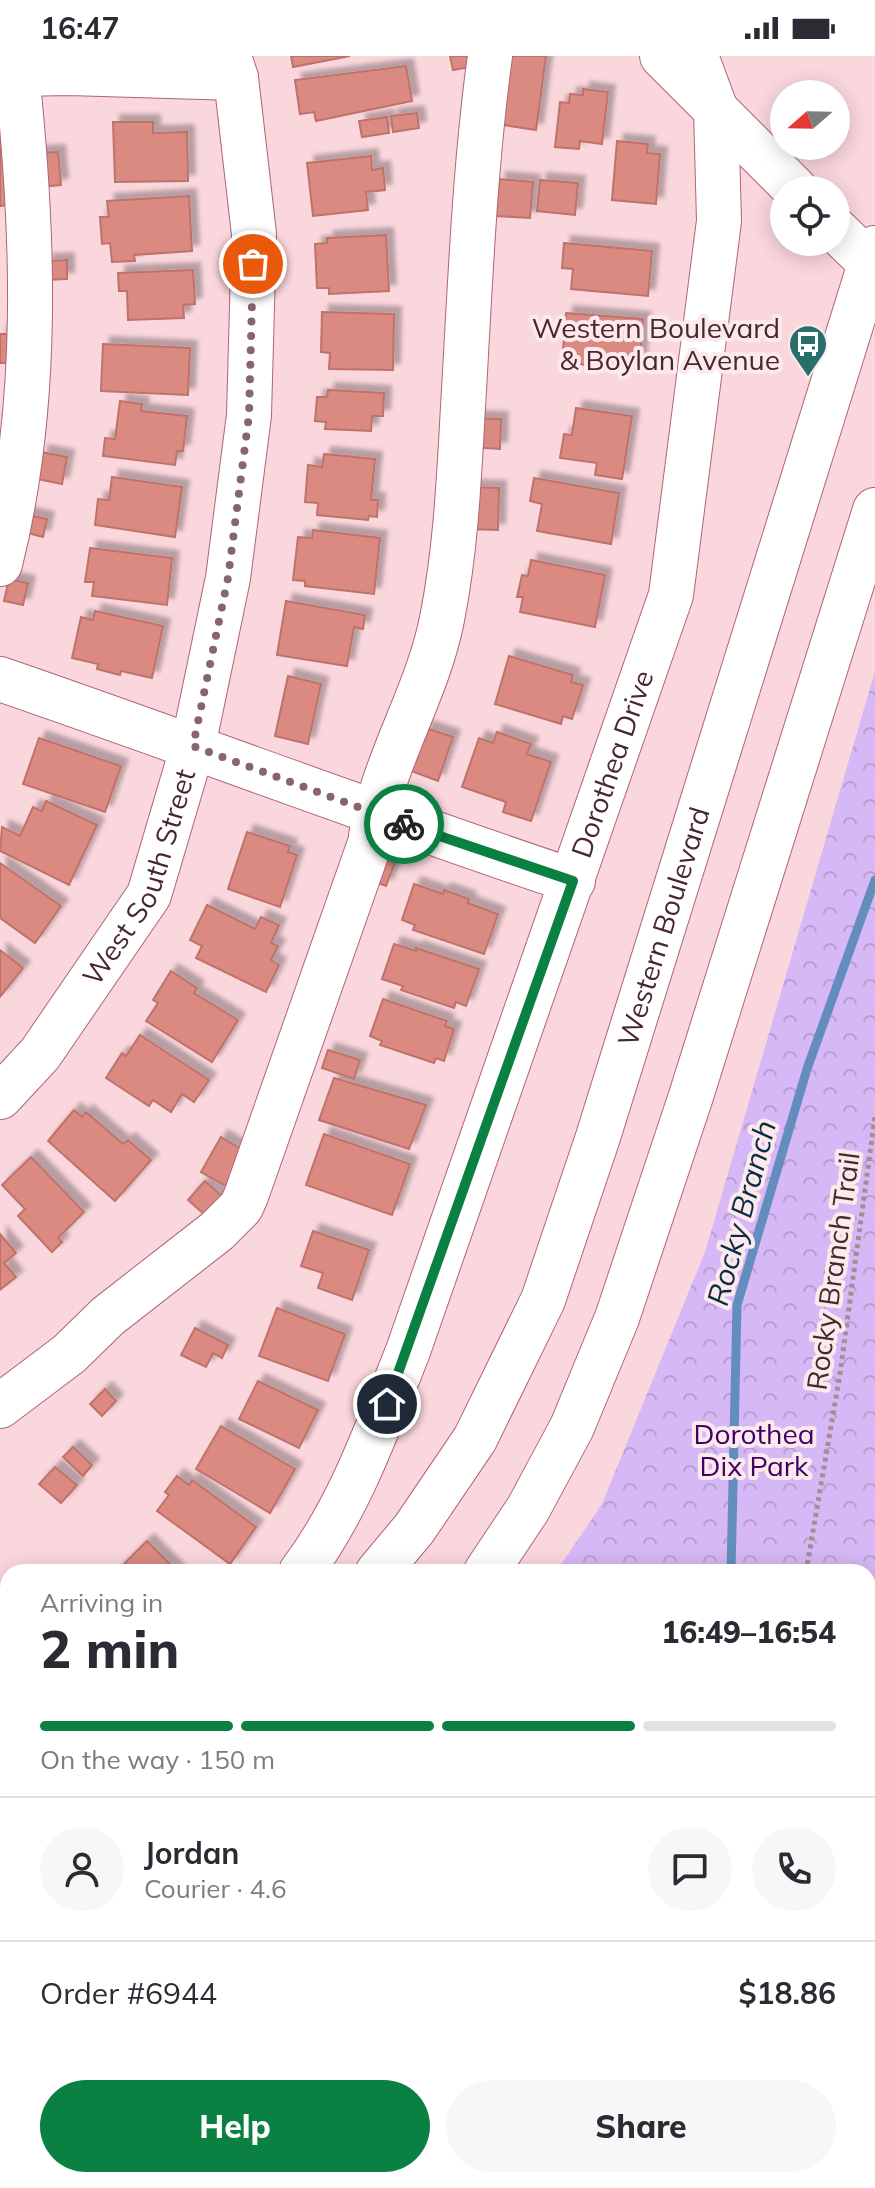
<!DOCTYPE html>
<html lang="en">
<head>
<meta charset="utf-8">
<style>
	body { margin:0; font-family:Mulish,sans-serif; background:#f7f7f7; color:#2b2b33; height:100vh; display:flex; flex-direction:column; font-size:30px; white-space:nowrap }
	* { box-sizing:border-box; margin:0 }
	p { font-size:26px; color:#7c7c81 }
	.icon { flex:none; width:44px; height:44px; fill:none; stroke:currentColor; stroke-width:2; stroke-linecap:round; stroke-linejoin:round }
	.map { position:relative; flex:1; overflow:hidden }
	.panel { position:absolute; left:0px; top:1508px; width:876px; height:624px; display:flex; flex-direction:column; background:#fff; border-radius:24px 24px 0 0; box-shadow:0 4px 20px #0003 }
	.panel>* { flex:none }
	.needle { width:52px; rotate:250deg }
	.buttons { position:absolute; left:770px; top:24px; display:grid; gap:16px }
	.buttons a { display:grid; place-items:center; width:80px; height:80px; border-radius:50%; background:#fff; box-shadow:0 4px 20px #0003; font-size:40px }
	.pin { position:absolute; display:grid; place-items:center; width:68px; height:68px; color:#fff; margin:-34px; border:4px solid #fff; border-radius:50%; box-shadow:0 2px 8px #0007 }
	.courier { position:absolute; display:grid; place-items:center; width:80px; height:80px; margin:-40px; border:6px solid #0b8043; border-radius:50%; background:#fff; color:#222; box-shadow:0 2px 10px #0007 }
	.summary em { font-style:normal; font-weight:800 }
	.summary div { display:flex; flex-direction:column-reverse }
	.summary { display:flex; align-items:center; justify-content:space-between; height:136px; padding:0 40px }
	h1 { font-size:52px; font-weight:800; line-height:60px }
	.bar { display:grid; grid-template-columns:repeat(4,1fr); gap:12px 8px; align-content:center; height:96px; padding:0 40px }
	.bar i { height:10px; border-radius:6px; background:#e1e1e2 }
	.bar .active { background:#0b8043 }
	.bar p { grid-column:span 4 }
	.line { display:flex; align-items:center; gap:20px; padding:0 40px; border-top:2px solid #e1e1e2 }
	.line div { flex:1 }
	.round { display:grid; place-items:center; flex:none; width:84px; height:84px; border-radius:42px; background:#f7f7f7 }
	.button { display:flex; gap:16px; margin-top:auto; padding:16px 40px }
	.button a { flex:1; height:92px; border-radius:48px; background:#0b8043; color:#fff; font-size:32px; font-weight:800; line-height:92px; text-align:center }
	.button a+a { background:#f7f7f7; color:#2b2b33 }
	.status { display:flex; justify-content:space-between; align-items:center; height:56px; padding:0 40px; background:#fff; direction:ltr }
	.status svg { height:22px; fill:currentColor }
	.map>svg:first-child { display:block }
	.park { fill:url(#park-crowns) }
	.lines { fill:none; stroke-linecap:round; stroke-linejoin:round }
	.stream { stroke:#638dbc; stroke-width:9 }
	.building { fill:#da8a81; stroke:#bf726a; stroke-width:2; filter:url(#shadow) }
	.minor-casing { stroke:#b06475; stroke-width:46 }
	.major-casing { stroke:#b06475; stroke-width:46 }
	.path { stroke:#ac8a90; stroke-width:5; stroke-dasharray:4 4; stroke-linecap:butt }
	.minor { stroke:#fff; stroke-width:44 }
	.major { stroke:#fff; stroke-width:44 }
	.rail { stroke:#8a686f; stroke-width:6 }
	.done { stroke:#86656b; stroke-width:8; stroke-dasharray:0 14.4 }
	.route { stroke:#0b8043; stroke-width:10 }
	.labels { text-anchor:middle; stroke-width:8; stroke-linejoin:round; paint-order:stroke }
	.poi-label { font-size:28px; fill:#48272e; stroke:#fbe9ec; text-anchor:end }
	.street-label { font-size:28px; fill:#48272e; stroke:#fbe9ec }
	.park-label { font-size:28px; fill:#400165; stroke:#fbe9ec }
	.water-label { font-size:30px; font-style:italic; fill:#0b2b45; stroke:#fbe9ec }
</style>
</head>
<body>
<div class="status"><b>16:47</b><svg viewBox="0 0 49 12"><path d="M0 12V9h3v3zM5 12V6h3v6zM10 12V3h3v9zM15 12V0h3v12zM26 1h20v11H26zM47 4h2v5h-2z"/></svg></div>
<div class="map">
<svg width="875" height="2132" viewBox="0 0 875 2132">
	<defs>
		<pattern id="park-crowns" width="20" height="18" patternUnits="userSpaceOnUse" patternTransform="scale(2)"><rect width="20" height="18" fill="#d5b8f5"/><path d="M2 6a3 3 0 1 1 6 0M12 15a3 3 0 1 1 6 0" fill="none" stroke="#b89ed2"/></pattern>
		<filter id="shadow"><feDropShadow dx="7" dy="-7" stdDeviation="2" flood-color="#0004"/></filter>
	</defs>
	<rect width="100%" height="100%" fill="#fad7dd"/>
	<path class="park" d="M875,615V2132H0V2026L8,2014V2124H868V1516H556L602,1448L705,1196Z"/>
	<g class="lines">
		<path class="stream" d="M731,1516L737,1249L807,1013L875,824"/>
	</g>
	<g class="building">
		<path d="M291,0H350L293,11Z"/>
		<path d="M450,0H468L470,11L453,14Z"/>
		<path d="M505,0H546L536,74L496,68Z"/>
		<path d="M406,10L412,45L316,65L314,56L300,58L295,24Z"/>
		<path d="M583,33L608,36L602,88L580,85L579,93L555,91L560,46L569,47L570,38L583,39Z"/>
		<path d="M417,57L419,72L393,76L391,60Z"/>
		<path d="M0,61L21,147L0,150Z"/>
		<path d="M387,61L389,77L362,81L359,65Z"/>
		<path d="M113,66H153V77L187,76L188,125L115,126Z"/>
		<path d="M617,85L648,88L647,97L660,98L656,148L612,144Z"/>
		<path d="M58,96L61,129L39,131L37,97Z"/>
		<path d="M371,100L372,114L383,112L385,134L366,136L368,154L313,160L307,107Z"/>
		<path d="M499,123L533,126L530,162L495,160Z"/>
		<path d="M540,124L578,127L575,159L537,155Z"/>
		<path d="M189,140L192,195L134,199L135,205L112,206L110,187L102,188L100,161H109L107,145Z"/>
		<path d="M386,179L389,235L329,238V232H317L315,188L327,187V182Z"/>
		<path d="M564,187L652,195L648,240L571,233L573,213L562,212Z"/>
		<path d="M67,204V223L46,224V205Z"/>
		<path d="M193,214L195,248L183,249L184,262L128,264L127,235H119L118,217Z"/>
		<path d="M322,256L394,258L393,314L329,313L330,297L321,296Z"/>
		<path d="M566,257L643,263L639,313L562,307Z"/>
		<rect x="0" y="278" width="22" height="29"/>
		<path d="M103,288L190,292L188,339L101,335Z"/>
		<path d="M328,334L384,337L383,360H372L371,375L325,373L326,366L315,365L317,341H327Z"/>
		<path d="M120,345L142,348L141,355L187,360L183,395H177L175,409L103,400L105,382L115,383Z"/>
		<path d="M576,352L632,360L622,423L595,419L597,407L560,402L564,378L572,379Z"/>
		<path d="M473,362L501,363L500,393L471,391Z"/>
		<path d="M42,396L67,401L62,428L37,423Z"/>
		<path d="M324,398L375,403L371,444H378L377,461L369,460L368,464L317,459L318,447L305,446L308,409L322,411Z"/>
		<path d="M112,421L182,431L175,481L95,469L98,443L109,444Z"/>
		<path d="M534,422L619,437L611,488L537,475L542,448L530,445Z"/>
		<path d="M470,431L499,432L498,474L468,473Z"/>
		<path d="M24,458L47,463L43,481L20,475Z"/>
		<path d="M313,474L380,482L374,538L305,530V525L293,524L298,481L312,482Z"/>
		<path d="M90,492L172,502L167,549L92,540L94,526H85Z"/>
		<path d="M531,504L605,519L595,571L520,556L523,541H517L522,519L528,520Z"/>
		<path d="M9,523L28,527L23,549L4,545Z"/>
		<path d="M286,545L365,559L363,573L354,571L347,610L277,599Z"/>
		<path d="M95,555L163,570L152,622L121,615L120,619L97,613L98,608L72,602L81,561L93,564Z"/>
		<path d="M509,600L573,619L571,626L583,629L572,663L563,660L561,668L495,648Z"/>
		<path d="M288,620L321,628L308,688L275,680Z"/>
		<path d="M426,672L453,681L438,725L411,715Z"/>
		<path d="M497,676L531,688L527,698L551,706L531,765L503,756L506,746L462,731L479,682L493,687Z"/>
		<path d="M39,682L121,710L105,756L23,728Z"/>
		<path d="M46,745L97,769L69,829L0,795L2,771L20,780L33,751L42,755Z"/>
		<path d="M247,776L290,790L288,796L297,799L280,851L228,833Z"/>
		<path d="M379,794L397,801L386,830L367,823Z"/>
		<path d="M0,807L61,850L35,887L0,862Z"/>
		<path d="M414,828L443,838L444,834L469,843L468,847L498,858L484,898L413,874L415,869L402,864Z"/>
		<path d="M207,849L255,873L261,861L279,869L271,887L278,890L271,904L279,909L266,936L196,902L202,890L190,884Z"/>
		<path d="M394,888L416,895V892L479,913L466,950L456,946L454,952L401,934L403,930L382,923Z"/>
		<path d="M0,894L23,912L0,941Z"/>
		<path d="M171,915L197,932L194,937L238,964L212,1006L146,965L158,947L153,944Z"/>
		<path d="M383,943L447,965L445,970L454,973L444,1005L436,1002L434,1007L380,989L382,985L370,980Z"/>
		<path d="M140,979L209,1024L194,1046L182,1038L171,1056L153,1044L149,1050L106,1022L122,997L126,1000Z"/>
		<path d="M328,994L360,1004L354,1023L322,1012Z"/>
		<path d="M334,1022L426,1049L409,1093L319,1064Z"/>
		<path d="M74,1054L82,1061L86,1056L123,1088L128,1084L151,1104L115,1145L48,1085Z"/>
		<path d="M324,1078L410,1108L392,1159L306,1129Z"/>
		<path d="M221,1081L246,1096L226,1130L201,1116Z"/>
		<path d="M31,1101L84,1156L58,1182L62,1186L52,1196L18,1160L25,1153L2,1129Z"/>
		<path d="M205,1125L222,1140L205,1159L188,1144Z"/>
		<path d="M313,1175L369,1194L352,1244L318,1232L323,1217L301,1210Z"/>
		<path d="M0,1178L16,1197L4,1207L16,1221L0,1234Z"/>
		<path d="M277,1252L345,1278L328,1325L259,1300Z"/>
		<path d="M195,1272L228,1289L222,1302L213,1297L206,1311L181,1299Z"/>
		<path d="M258,1325L318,1354L299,1392L239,1363Z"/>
		<path d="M105,1333L116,1345L102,1360L90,1348Z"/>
		<path d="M221,1370L295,1413L270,1457L196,1413Z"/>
		<path d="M73,1391L92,1409L83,1420L63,1401Z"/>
		<path d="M55,1411L77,1429L61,1447L39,1428Z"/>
		<path d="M177,1420L189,1429L192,1424L256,1471L230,1508L157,1455L169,1439L165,1436Z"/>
		<path d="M147,1485L178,1516H116Z"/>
		<path d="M873,2092L875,2132H859L852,2124H868V2096Z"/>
	</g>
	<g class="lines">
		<defs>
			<g id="minor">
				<path d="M662,0L796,134"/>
				<path d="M0,21L17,18L69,17L236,22"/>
				<path d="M836,174L870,207"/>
				<path d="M0,508C40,349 34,180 17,18"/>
				<path d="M0,623C192,689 381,761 573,825"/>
				<path id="s1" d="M0,1041L40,998L149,839L193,690L228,522L249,359L254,178L236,22L229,0"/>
				<path d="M0,1350L69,1298L108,1260L217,1175L241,1151L246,1140L370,787C380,709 427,640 442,563C456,493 459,422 463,351C470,234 474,116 490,0"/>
				<path id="s2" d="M301,1516C350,1451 378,1370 408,1295L671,539L719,165L716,54L696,0"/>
				<path d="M0,1722L8,1720"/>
			</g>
			<g id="major">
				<path id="s3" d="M378,1516L414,1473L475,1383L543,1244L598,1081L875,192"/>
				<path d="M486,1516L528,1453L572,1371L617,1262L691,1040L875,454"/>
				<path d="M0,1837L8,1829"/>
				<path d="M0,1957L8,1948"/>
			</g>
		</defs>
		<use href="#minor" class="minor-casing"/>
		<use href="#major" class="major-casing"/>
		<g class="path">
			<path d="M806,1516L840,1318L875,1060"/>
			<path d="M0,2061L8,2048"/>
		</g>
		<use href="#minor" class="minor"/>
		<use href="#major" class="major"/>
		<g class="rail">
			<path d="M0,1846L8,1851"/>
			<path d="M487,2124L501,2132"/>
		</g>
	</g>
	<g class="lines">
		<path class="done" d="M253,208L249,359L228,522L193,690L404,768"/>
		<path class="route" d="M387,1348L573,825L404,768"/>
	</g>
	<defs>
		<symbol id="bus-pin" viewBox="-11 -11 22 30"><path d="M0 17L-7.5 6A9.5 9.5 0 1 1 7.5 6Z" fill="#277069" stroke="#fbe9ec"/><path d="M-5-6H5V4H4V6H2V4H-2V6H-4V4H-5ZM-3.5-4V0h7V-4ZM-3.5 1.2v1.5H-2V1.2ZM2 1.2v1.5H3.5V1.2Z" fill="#fff"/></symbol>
	</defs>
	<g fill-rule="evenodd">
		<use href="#bus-pin" x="786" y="266" width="44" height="60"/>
	</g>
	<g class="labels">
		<g class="poi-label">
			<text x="780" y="282">Western Boulevard<tspan x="780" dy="32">&amp; Boylan Avenue</tspan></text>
		</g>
		<g class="street-label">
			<text dy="10" stroke="none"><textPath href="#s2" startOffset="868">Dorothea Drive</textPath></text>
			<text dy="10" stroke="none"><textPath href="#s1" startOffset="264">West South Street</textPath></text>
			<text dy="10" stroke="none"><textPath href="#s3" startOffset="712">Western Boulevard</textPath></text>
			<text transform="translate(833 1215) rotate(-82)" y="10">Rocky Branch Trail</text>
		</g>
		<g class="park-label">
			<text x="754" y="1388">Dorothea<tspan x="754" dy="32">Dix Park</tspan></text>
		</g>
		<g class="water-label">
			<text transform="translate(742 1157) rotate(-75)" y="10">Rocky Branch</text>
		</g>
	</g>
</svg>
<div class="buttons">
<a><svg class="needle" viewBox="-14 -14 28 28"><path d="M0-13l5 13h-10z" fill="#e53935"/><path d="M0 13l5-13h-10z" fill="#7c7c81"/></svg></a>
<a><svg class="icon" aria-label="locate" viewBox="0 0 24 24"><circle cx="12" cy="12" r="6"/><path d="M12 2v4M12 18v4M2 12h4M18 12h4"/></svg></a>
</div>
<div class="pin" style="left:253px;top:208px;background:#ea580c"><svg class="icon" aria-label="bag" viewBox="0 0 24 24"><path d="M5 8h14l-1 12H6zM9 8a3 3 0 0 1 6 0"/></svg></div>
<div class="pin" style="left:387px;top:1348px;background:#1f2937"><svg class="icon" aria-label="home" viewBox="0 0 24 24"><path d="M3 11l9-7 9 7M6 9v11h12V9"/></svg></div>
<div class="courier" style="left:404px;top:768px"><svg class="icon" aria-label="bike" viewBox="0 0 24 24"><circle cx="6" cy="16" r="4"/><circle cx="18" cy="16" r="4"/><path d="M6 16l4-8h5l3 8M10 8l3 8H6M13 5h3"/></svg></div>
<section class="panel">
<div class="summary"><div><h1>2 min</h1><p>Arriving in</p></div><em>16:49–16:54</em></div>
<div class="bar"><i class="active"></i><i class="active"></i><i class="active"></i><i></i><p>On the way · 150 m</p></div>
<div class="line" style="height:144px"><a class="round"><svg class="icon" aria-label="person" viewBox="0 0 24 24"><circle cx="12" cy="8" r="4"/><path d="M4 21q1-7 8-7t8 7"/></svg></a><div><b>Jordan</b><p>Courier · 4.6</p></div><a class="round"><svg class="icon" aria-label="chat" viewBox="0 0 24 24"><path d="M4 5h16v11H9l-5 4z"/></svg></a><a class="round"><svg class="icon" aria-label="phone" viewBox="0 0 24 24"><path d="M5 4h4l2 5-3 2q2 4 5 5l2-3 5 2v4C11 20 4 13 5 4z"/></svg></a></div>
<div class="line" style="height:104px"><div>Order #6944</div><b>$18.86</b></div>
<div class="button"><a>Help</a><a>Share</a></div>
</section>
</div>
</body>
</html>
